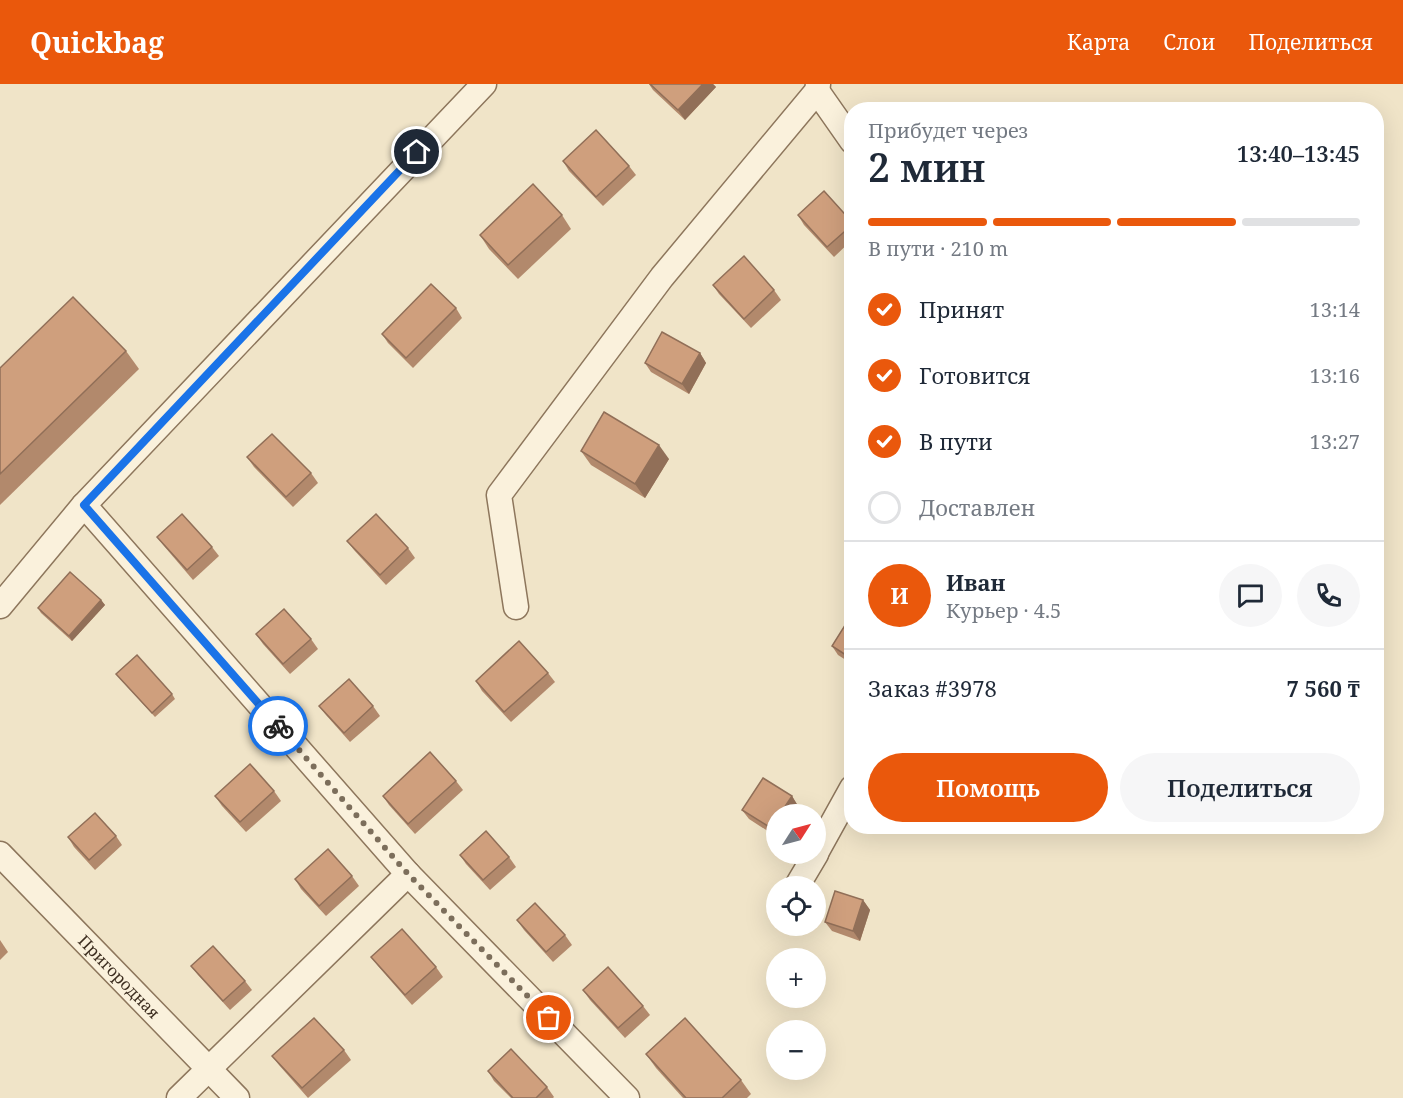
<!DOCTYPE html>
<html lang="ru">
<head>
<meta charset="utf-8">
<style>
	body { margin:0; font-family:"Noto Serif",serif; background:#f6f6f7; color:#1f2937; height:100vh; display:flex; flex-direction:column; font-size:22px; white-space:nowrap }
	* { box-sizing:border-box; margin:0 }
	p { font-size:20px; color:#747a83 }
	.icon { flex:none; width:33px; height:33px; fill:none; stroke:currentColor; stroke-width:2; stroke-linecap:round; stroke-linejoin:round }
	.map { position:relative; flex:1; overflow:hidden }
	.sheet { position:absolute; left:844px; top:18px; width:540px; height:732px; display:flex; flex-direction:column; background:#fff; border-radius:24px; box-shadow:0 6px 24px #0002 }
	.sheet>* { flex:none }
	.needle { width:39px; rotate:54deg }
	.fabs { position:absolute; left:766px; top:720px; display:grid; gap:12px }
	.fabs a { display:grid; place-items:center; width:60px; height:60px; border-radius:50%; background:#fff; box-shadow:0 6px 24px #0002; font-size:30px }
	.pin { position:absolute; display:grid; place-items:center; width:51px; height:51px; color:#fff; margin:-26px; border:3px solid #fff; border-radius:50%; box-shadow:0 2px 6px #0007 }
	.courier { position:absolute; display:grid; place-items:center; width:60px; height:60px; margin:-30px; border:4px solid #1a73e8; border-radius:50%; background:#fff; color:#222; box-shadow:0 2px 8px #0007 }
	.summary em { font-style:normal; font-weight:600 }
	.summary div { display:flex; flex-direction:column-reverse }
	.summary { display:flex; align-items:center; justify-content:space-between; height:102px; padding:0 24px }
	h1 { font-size:39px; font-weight:600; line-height:45px }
	.bar { display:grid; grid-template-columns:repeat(4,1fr); gap:9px 6px; align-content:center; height:72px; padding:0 24px }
	.bar i { height:8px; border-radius:4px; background:#e0e1e3 }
	.bar .selected { background:#ea580c }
	.bar p { grid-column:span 4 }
	.line { display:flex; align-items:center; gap:15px; padding:0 24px; border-top:2px solid #e0e1e3 }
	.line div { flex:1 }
	.round { display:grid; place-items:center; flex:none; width:63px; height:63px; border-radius:32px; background:#f6f6f7 }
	ol { padding:0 24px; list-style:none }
	li { display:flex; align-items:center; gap:18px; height:66px }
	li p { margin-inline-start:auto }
	li .icon { padding:6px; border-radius:50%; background:#ea580c; color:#fff; stroke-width:4 }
	li:last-child { color:#747a83 }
	li i { width:33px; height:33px; border:3px solid #e0e1e3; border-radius:50% }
	.primary-button { display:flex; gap:12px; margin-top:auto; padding:12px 24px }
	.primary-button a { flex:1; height:69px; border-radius:36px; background:#ea580c; color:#fff; font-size:24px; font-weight:600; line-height:69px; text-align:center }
	.primary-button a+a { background:#f6f6f7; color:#1f2937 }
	header { display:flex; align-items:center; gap:36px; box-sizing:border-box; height:84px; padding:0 30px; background:#ea580c; color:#fff }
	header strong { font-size:28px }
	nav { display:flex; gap:33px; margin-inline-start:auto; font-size:21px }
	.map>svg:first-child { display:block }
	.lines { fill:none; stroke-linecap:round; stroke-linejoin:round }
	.minor-casing { stroke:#8d765c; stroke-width:27 }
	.minor { stroke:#faf1dc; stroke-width:24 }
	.wall { fill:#b2896c }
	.shaded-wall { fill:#916f58 }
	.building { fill:#cf9f7d; stroke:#916f58; stroke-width:1.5 }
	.done { stroke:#7c6e5b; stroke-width:6; stroke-dasharray:0 10.8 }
	.route { stroke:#1a73e8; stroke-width:8 }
	.labels { text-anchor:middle; stroke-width:6; stroke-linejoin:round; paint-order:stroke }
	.street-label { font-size:16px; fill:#3d2e20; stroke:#f7eed8 }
</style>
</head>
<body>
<header>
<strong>Quickbag</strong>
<nav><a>Карта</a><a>Слои</a><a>Поделиться</a></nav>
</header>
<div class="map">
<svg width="1403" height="1014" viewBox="0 0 1403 1014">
	<rect width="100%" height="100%" fill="#f0e4c8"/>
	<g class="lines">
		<defs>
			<g id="minor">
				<path d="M817,7L852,57"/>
				<path d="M84,421L408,790L627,1014"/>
				<path d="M0,522L84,421L484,0"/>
				<path d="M516,523L499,411L662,193L817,7L818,0"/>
				<path d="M816,769L852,704"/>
				<path id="s1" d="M0,770L237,1014"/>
				<path d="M797,802L816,770"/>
				<path d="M179,1014L408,790"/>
			</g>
		</defs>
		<use href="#minor" class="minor-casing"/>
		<use href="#minor" class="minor"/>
	</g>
	<g class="wall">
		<path d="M649,0H713L716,3L685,36L653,6Z"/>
		<path d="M563,77L629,82L636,91L603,122L569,87Z"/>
		<path d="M562,131L571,145L518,195L489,165L480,151Z"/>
		<path d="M798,131L852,138V156L834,173L804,141Z"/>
		<path d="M713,201L774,206L781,216L751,244L719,210Z"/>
		<path d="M456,224L462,234L413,284L388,259L382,250Z"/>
		<path d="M126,267L139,285L0,421V284Z"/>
		<path d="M700,269L706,279L689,310L651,288L645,279Z"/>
		<path d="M581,367L669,375L645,414L591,381Z"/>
		<path d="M247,373L311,389L318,399L293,423L254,383Z"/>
		<path d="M157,453L212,463L219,472L193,496L164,462Z"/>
		<path d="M347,457L408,464L415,474L386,501L354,466Z"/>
		<path d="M101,516L105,521L72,557L41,529L38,524Z"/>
		<path d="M852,530V580L838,571L832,562Z"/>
		<path d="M256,550L311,555L318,565L290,590L263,560Z"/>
		<path d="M548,589L555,598L511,638L482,607L476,597Z"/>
		<path d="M116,590L172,610L175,615L155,633Z"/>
		<path d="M319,622H373L380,632L350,658L326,631Z"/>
		<path d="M456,697L463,706L415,750L389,721L383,712Z"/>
		<path d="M274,707L281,717L246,748L222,722L215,712Z"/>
		<path d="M792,712L798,722L793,730H777V753L749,735L742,726Z"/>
		<path d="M116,752L122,761L95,786L74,763L68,753Z"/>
		<path d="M460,771L509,773L516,783L490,806L466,780Z"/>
		<path d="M352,792L359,802L326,832L301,805L295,795Z"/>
		<path d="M863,816L870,826L860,857L832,847L825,838Z"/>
		<path d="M517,836L565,851L572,861L553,878L524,846Z"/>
		<path d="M0,856L8,868L0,876Z"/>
		<path d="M371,873L436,883L443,893L412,921L378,882Z"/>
		<path d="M191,882L245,897L252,906L230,926L198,891Z"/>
		<path d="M583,906L643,922L650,931L625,954L590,916Z"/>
		<path d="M344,966L351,976L308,1014L279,981L272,972Z"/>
		<path d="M646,970L741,996L751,1010L747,1014H683L656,984Z"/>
		<path d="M488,987L547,1003L554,1013L553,1014H511L494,997Z"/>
	</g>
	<g class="shaded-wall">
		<path d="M703,0H713L716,3L685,36L678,26Z"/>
		<path d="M700,269L706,279L689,310L682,300Z"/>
		<path d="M659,361L669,375L645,414L635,400Z"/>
		<path d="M101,516L105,521L72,557L69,552Z"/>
		<path d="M792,712L798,722L793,730H780Z"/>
		<path d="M777,735V753L771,744Z"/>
		<path d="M863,816L870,826L860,857L853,847Z"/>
	</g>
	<g class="building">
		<path d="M650,0H703L678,26Z"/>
		<path d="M596,46L629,82L596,113L563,77Z"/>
		<path d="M533,100L562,131L508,181L480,151Z"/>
		<path d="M824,107L852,138V141L827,163L798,131Z"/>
		<path d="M744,172L774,206L744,235L713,201Z"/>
		<path d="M431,200L456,224L406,274L382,250Z"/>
		<path d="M73,213L126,267L0,390V284Z"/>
		<path d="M662,248L700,269L682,300L645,279Z"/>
		<path d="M604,328L659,361L635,400L581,367Z"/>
		<path d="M272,350L311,389L286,413L247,373Z"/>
		<path d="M182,430L212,463L187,486L157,453Z"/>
		<path d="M376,430L408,464L380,491L347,457Z"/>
		<path d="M70,488L101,516L69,552L38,524Z"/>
		<path d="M284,525L311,555L283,580L256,550Z"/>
		<path d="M852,530V575L832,562Z"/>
		<path d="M519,557L548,589L504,628L476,597Z"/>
		<path d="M137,571L172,610L152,629L116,590Z"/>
		<path d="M349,595L373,622L344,649L319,622Z"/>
		<path d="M430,668L456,697L408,740L383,712Z"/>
		<path d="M250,680L274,707L240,738L215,712Z"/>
		<path d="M763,694L792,712L780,730H777V735L771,744L742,726Z"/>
		<path d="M95,729L116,752L89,776L68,753Z"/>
		<path d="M486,747L509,773L483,796L460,771Z"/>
		<path d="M328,765L352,792L319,822L295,795Z"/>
		<path d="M835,807L863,816L853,847L825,838Z"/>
		<path d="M535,819L565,851L546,868L517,836Z"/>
		<path d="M402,845L436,883L405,911L371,873Z"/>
		<path d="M213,862L245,897L223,917L191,882Z"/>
		<path d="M608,883L643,922L618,944L583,906Z"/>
		<path d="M314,934L344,966L302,1004L272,972Z"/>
		<path d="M685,934L741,996L722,1014H686L646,970Z"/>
		<path d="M511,965L547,1003L536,1014H513L488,987Z"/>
	</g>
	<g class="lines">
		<path class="done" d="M278,642L408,790L549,934"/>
		<path class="route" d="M278,642L84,421L417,68"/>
	</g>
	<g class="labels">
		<g class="street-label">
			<text dy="6" stroke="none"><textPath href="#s1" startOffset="171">Пригородная</textPath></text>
		</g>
	</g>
</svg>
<div class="fabs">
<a><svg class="needle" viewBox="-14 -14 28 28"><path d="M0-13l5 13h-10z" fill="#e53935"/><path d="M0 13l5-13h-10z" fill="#747a83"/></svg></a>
<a><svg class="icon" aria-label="locate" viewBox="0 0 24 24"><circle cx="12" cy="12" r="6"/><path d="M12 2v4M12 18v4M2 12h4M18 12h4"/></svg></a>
<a>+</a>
<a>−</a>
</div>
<div class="pin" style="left:549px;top:934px;background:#ea580c"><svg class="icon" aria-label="bag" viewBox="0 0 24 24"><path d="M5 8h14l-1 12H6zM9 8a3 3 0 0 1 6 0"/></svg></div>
<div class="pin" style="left:417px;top:68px;background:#1f2937"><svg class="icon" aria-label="home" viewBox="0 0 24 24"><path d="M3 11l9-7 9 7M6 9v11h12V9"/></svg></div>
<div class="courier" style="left:278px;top:642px"><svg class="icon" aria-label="bike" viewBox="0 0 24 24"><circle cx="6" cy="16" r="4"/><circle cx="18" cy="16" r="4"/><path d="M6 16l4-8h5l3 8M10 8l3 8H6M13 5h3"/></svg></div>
<section class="sheet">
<div class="summary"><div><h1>2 мин</h1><p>Прибудет через</p></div><em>13:40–13:45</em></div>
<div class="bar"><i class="selected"></i><i class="selected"></i><i class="selected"></i><i></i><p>В пути · 210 m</p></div>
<ol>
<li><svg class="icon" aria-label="check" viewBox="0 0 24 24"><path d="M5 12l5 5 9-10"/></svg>Принят<p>13:14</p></li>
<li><svg class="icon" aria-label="check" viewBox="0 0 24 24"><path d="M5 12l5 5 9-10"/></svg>Готовится<p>13:16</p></li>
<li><svg class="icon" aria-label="check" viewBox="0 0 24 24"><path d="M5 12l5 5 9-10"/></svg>В пути<p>13:27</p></li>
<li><i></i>Доставлен</li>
</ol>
<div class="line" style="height:108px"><b class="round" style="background:#ea580c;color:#fff">И</b><div><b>Иван</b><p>Курьер · 4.5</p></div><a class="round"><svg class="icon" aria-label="chat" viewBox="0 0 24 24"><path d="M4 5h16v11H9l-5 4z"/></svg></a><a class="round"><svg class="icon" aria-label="phone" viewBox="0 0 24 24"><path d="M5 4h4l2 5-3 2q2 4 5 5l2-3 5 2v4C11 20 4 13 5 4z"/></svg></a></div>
<div class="line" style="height:78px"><div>Заказ #3978</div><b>7 560 ₸</b></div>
<div class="primary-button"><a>Помощь</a><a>Поделиться</a></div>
</section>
</div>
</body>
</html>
